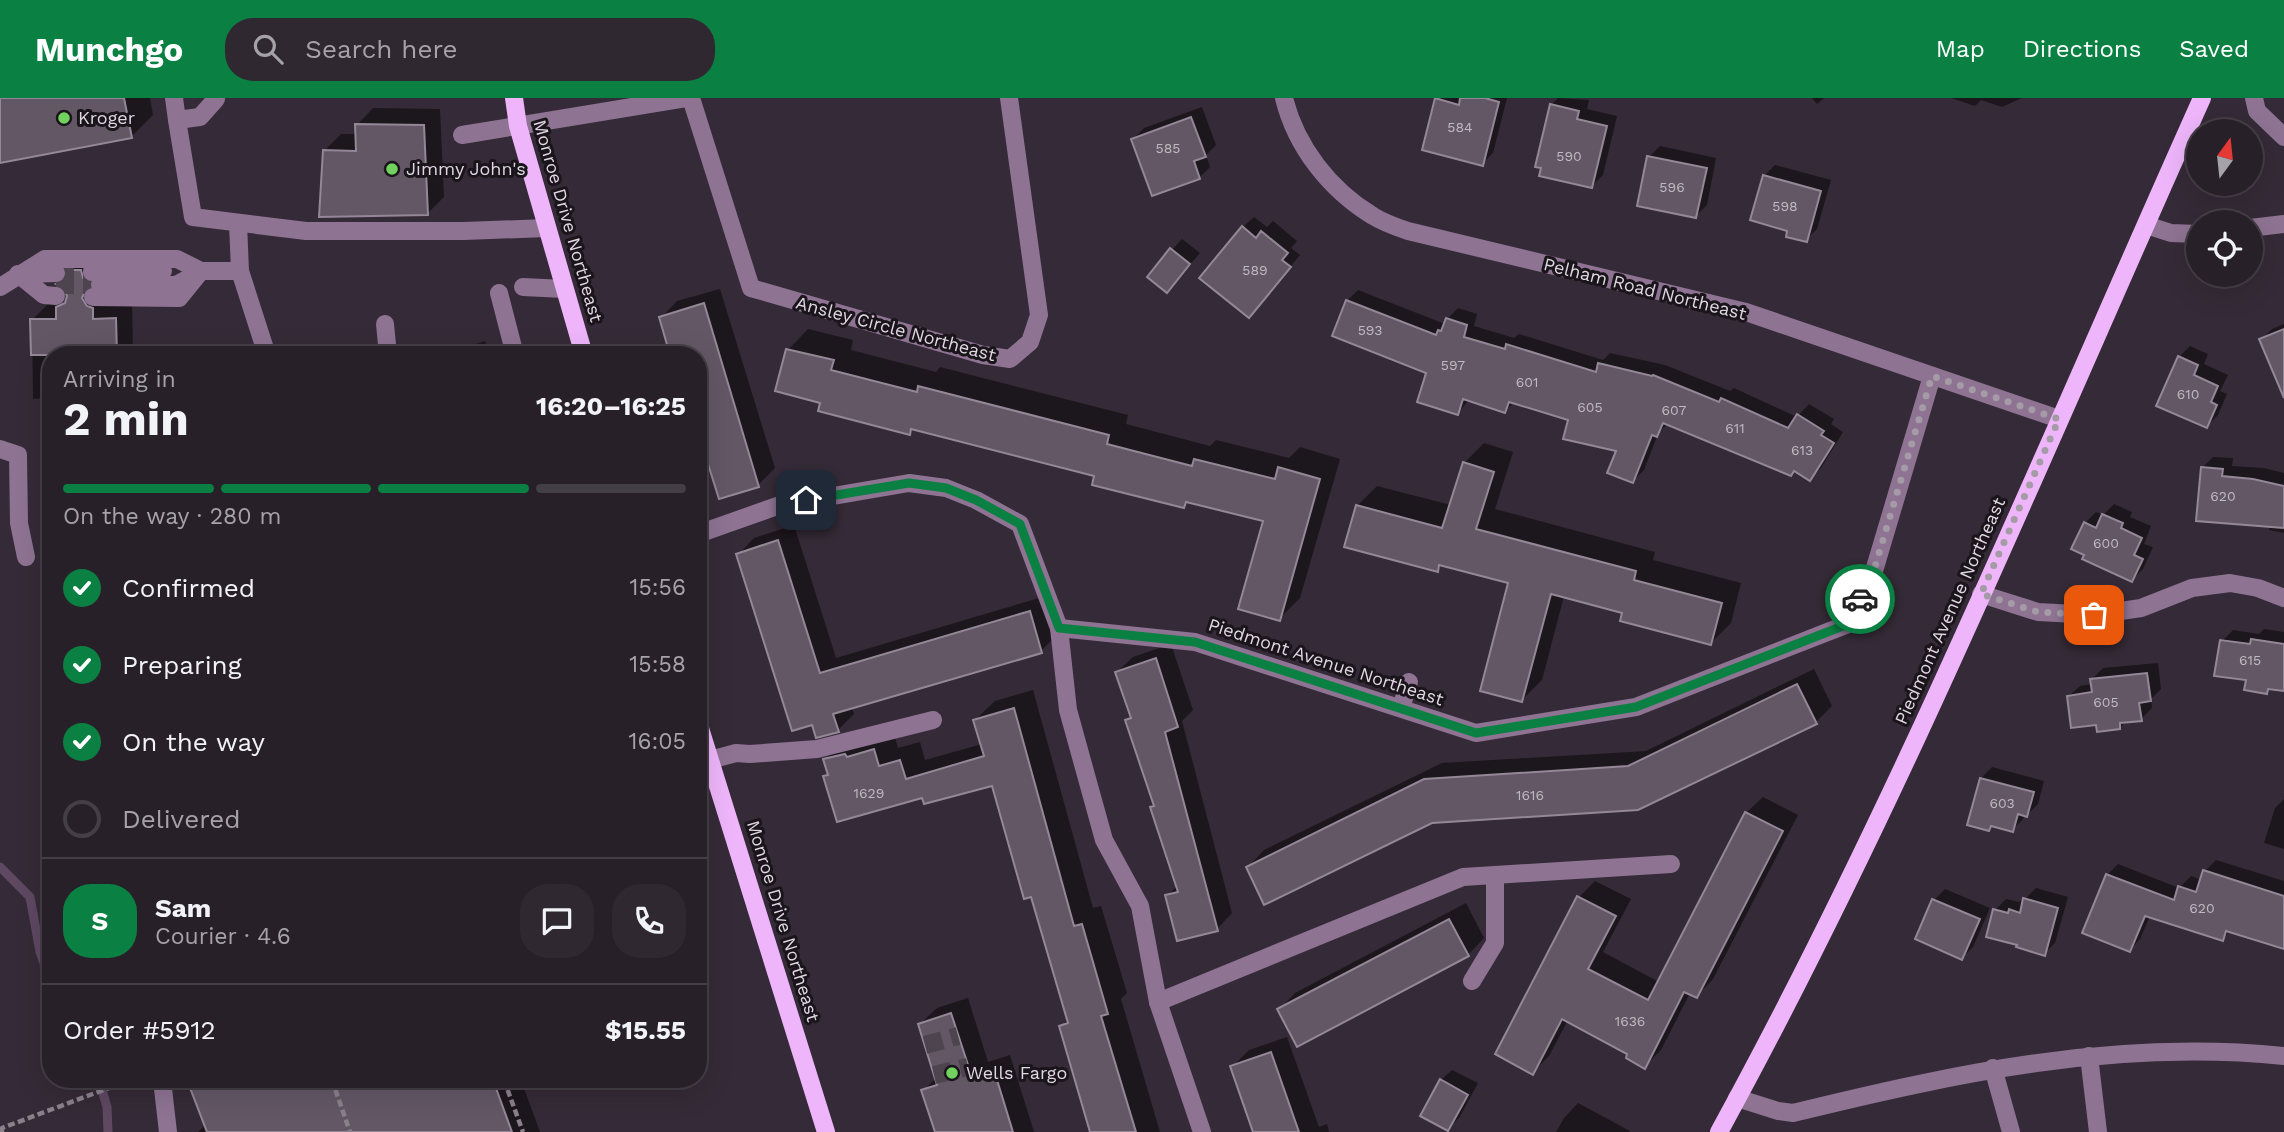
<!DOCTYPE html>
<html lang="en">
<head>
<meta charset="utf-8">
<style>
	body { margin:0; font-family:"Work Sans",sans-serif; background:#302831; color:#f1f3f6; height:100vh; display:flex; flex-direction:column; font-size:26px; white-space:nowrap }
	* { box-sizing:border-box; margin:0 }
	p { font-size:23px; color:#a5a3a8 }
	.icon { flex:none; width:38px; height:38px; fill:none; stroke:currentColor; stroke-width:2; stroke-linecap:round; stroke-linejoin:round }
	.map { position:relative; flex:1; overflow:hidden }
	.panel { position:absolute; left:42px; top:248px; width:665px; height:742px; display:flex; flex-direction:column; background:#282029; border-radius:28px; box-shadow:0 7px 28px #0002,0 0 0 2px #443e46 }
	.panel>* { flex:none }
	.needle { width:46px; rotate:15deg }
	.tools { position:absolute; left:2186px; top:21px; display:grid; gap:14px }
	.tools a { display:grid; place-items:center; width:77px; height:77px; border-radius:50%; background:#282029; box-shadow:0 7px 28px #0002,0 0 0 2px #443e46; font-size:35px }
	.pin { position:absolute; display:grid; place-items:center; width:60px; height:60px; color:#fff; margin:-30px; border-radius:14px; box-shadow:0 4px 10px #0006 }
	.courier { position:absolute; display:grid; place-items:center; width:70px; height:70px; margin:-35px; border:5px solid #0b8043; border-radius:50%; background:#fff; color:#222; box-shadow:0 2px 9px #0007 }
	.head em { font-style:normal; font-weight:700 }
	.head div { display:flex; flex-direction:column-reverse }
	.head { display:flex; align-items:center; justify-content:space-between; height:119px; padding:0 21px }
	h1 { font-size:46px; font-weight:700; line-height:52px }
	.bar { display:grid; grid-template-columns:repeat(4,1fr); gap:10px 7px; align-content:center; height:84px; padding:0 21px }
	.bar i { height:9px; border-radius:5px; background:#443e46 }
	.bar .selected { background:#0b8043 }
	.bar p { grid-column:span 4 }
	.line { display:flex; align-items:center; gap:18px; padding:0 21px; border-top:2px solid #443e46 }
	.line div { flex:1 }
	.round { display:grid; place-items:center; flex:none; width:74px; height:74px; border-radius:28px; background:#302831 }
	ol { padding:0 21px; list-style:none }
	li { display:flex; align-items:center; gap:21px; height:77px }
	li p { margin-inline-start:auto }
	li .icon { padding:7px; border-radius:50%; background:#0b8043; color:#fff; stroke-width:4 }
	li:last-child { color:#a5a3a8 }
	li i { width:38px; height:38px; border:4px solid #443e46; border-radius:50% }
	header { display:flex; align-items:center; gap:42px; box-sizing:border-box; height:98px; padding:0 35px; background:#0b8043; color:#fff }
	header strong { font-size:33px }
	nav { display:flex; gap:38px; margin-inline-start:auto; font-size:24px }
	.search { width:490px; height:63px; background:#302831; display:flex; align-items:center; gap:18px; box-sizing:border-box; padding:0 24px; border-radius:28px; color:#a5a3a8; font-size:26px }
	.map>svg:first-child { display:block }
	.shadow { fill:#0007 }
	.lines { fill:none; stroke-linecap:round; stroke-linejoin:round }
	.stream { stroke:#5e4862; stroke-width:9 }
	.building { fill:#635766; stroke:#948797; stroke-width:2 }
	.minor-tunnel { stroke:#4e4450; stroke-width:18; stroke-dasharray:18 9; stroke-linecap:butt }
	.path { stroke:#89808b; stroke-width:4.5; stroke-dasharray:7 3.5; stroke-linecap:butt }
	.minor { stroke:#8e7393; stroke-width:18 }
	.major { stroke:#eeb5fa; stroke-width:18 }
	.done { stroke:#a49ba6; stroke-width:7; stroke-dasharray:0 12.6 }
	.route { stroke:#0b8043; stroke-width:9 }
	.poi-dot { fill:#71d35e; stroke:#1a151b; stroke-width:2.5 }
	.labels { text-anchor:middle; stroke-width:6; stroke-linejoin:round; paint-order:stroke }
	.number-label { font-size:14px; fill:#c0b8c2 }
	.poi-label { font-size:18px; fill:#dfd8e1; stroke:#1a151b; text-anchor:start }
	.street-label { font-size:18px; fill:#dfd8e1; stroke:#1a151b }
</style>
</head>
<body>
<header>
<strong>Munchgo</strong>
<div class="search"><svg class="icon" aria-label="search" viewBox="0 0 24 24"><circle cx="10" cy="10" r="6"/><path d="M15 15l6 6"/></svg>Search here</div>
<nav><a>Map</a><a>Directions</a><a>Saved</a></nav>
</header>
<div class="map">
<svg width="2284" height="1034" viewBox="0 0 2284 1034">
	<rect width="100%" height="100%" fill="#352a37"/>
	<g class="shadow">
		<path d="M0,0H150L153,17L131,39L0,63Z"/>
		<path d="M1438,0H1507L1493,55L1482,66L1437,1Z"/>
		<path d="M1558,0L1589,2L1587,11L1617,18L1603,77L1592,88L1551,7Z"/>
		<path d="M1812,0H1824L1817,6Z"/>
		<path d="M1951,0H2022L2002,9L1981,2L1975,8Z"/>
		<path d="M1202,9L1216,47L1206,57L1210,69L1199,80L1133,41L1144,30Z"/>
		<path d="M373,10L440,11L444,99L427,116L325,52L341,36H357V27Z"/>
		<path d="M1660,48L1716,60L1707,107L1696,118L1649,59Z"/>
		<path d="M1775,67L1831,82L1817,131L1806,142L1789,132L1764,78Z"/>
		<path d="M1254,119L1267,129L1273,123L1297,143L1291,150L1300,157L1259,207L1243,129Z"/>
		<path d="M1182,141L1200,155L1167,193L1172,152Z"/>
		<path d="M85,157L132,204L133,257H51V300L33,301L32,222L49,205H63L69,199L64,188L59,186Z"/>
		<path d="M720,191L775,370L758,387L698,257H672L661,220L677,203Z"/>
		<path d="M1358,192L1445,226L1447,221L1458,210L1477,216L1474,228L1514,240L1519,236L1603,262L1610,255L1665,267L1730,293L1734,290L1797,319L1809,306L1834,321L1831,326L1843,334L1821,370L1810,381L1795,371L1667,326L1658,336L1644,372L1633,383L1618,352L1571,321L1514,304L1505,313L1469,302L1458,315L1428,274L1347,203Z"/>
		<path d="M2284,226V289L2261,242L2272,231Z"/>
		<path d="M808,231L853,242L851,252L936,274L940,269L1128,317L1126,326L1210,348L1216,342L1289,360L1300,349L1340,361L1300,500L1279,521L1265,422L1189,403L1184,408L1096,377L914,330L909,335L822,304L788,252Z"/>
		<path d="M485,243L490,257H439Z"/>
		<path d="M2190,248L2208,256L2204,266L2228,277L2220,293L2227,296L2218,317L2207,328L2179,259Z"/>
		<path d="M1484,345L1513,354L1495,411L1655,454L1653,462L1741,485L1731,525L1711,545L1624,514L1564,498L1542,582L1522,602L1510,484L1443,466L1437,472L1357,408L1377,388L1451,407L1464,365Z"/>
		<path d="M2213,359L2233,360L2232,368L2264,370L2284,375V435L2269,432L2270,427L2202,370Z"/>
		<path d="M2114,406L2132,414L2130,419L2151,428L2144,446L2153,449L2143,471L2132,482L2085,425L2096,414L2103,417Z"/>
		<path d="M794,427L836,560L1046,498L1058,536L1041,553L852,609L854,616L838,632L738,457L754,440Z"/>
		<path d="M2264,531L2284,534V591L2271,589L2267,594L2248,581L2222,543L2233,532L2259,536Z"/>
		<path d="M1171,546L1193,612L1182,623L1232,815L1217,831L1167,798L1178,787L1152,710L1156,706L1127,622L1132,618L1117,574L1133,559Z"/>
		<path d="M2158,565L2161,591L2151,601L2152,610L2141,621L2126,623L2120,630L2098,625L2068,599L2080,588L2093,586L2092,581L2103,570Z"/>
		<path d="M1814,571L1832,608L1816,624L1248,769L1264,752L1442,665L1646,653Z"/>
		<path d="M1033,592L1093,810L1101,808L1127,895L1121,901L1160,1034H1092L1061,928L1068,921L1032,797L993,685L923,697L825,679L829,675L825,662L844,642L893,633L898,650L920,644L925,662L982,646L975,622L995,603Z"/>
		<path d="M1992,669L2044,683L2038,706L2027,717L2025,716L2023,721L2012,732L1993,726L1989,731L1981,680Z"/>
		<path d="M1763,699L1798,717L1713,881L1697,898L1690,895L1661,952L1645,968L1630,956L1568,922L1549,958L1533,974L1579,799L1595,783L1631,801L1603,854L1659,884L1746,715Z"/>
		<path d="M2284,701V751L2264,745L2275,710Z"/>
		<path d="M2216,762L2284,783V849L2231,832L2223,841L2150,818L2140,841L2130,852L2107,777L2118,766L2179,790L2191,778L2202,782L2205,773Z"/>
		<path d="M2036,790L2068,799L2055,845L2044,856L1995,812L2006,801L2019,804L2022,801L2024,802Z"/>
		<path d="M1945,791L1990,810L1973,849L1962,860L1934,802Z"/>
		<path d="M1466,805L1484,840L1468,857L1279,912L1295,895Z"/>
		<path d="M968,900L988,964L1010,957L1034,1034H936L923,993L937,979L920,926L937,910Z"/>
		<path d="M1287,939L1319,1029L1327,1026L1329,1034H1255L1232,969L1249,952Z"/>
		<path d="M1452,972L1478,985L1459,1020L1448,1031L1441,982Z"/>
		<path d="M189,982H521L540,1034H198L206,1026Z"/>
		<path d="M1578,1005L1630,1033L1629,1034H1556L1564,1020Z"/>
	</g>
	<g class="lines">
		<g class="stream">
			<path d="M0,769L30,799L40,854L51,884"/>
			<path d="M99,982L107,1009L108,1034"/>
		</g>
	</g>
	<g class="building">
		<path d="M0,0H124L132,40L0,65Z"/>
		<path d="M1435,0L1459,7L1460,0H1485L1499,4L1483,68L1422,52Z"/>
		<path d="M1550,6L1579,13L1577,21L1607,28L1592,90L1539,78L1541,70L1535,69Z"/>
		<path d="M1191,19L1206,59L1194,63L1200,81L1152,98L1131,41Z"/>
		<path d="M355,26L424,27L428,117L319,119L323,52L356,53Z"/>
		<path d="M1647,58L1707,70L1696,120L1637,108Z"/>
		<path d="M1763,77L1821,93L1807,144L1786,139L1787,133L1750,122Z"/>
		<path d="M1242,128L1256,140L1261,133L1288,155L1282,162L1291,169L1249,220L1199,180Z"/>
		<path d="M1170,150L1190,166L1167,195L1147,179Z"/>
		<path d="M67,172H81L83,180L89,185L82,200L87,208L93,210V221L116,220L117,257H31L30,221H56V209L65,205L67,198L63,189L56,186L66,181Z"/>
		<path d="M1346,202L1436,237L1438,232L1441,233L1446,220L1467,227L1464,239L1505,251L1506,246L1596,274L1598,265L1652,278L1653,277L1719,304L1721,300L1788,330L1797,316L1824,333L1821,337L1834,345L1810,383L1794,373L1791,378L1663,325L1657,339L1652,337L1633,385L1607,375L1616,353L1563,341L1568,322L1509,304L1505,315L1463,301L1458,317L1417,304L1426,275L1332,238Z"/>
		<path d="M704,205L759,389L719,401L702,347L698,348V257H670L659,219Z"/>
		<path d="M2284,231V300L2259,241Z"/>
		<path d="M786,251L834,262L831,272L917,294L918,288L1109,337L1107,346L1192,368L1194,361L1275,381L1278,369L1320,381L1280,523L1238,511L1263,423L1186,404L1184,410L1092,387L1094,378L911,331L910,337L818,313L820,305L775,293Z"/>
		<path d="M2178,258L2198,267L2194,277L2218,288L2211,304L2217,307L2207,330L2156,308Z"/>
		<path d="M1463,364L1494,374L1476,431L1636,473L1634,482L1722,505L1711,547L1620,523L1622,515L1551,496L1522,604L1480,593L1508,485L1439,467L1438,474L1344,449L1356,407L1442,430Z"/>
		<path d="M2201,369L2223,371L2222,378L2253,381L2284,388V430L2196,423Z"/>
		<path d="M2102,416L2123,425L2121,430L2142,440L2134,457L2143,461L2132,484L2082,461L2084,457L2071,451L2084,424L2096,430Z"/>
		<path d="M778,442L820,575L1030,513L1042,555L833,616L839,634L816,640L812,627L792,633L736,456Z"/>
		<path d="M2251,541L2284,546V593L2268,591L2267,596L2244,592L2246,582L2214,578L2220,542L2250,546Z"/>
		<path d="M1156,560L1178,629L1165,634L1218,833L1177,843L1165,797L1178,794L1150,709L1154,708L1125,622L1131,620L1115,574Z"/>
		<path d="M2147,575L2151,603L2139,605L2142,623L2120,625V631L2097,634L2096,627L2071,630L2067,598L2092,594L2090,581Z"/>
		<path d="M1797,586L1817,626L1638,712L1432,725L1264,807L1246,769L1424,681L1628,668Z"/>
		<path d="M1014,610L1074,828L1082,826L1108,916L1101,918L1136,1034H1090L1059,928L1068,925L1031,799L1024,801L992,688L924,706L922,700L837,724L823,678L828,677L823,661L845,656L847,659L874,651L879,668L900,662L906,681L984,658L973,622Z"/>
		<path d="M1980,680L2034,694L2027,719L2018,716L2013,734L1991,728L1989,733L1967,727Z"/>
		<path d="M1745,714L1783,733L1697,900L1684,894L1645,971L1626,960L1627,956L1562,921L1533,977L1495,956L1577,798L1616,818L1588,871L1648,902Z"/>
		<path d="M2203,772L2284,798V851L2226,833L2223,843L2145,818L2130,854L2082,835L2106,776L2174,802L2178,788L2196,794Z"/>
		<path d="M2023,800L2058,810L2045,858L2016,849L2017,847L1986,839L1993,811L2008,815L2009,811L2020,815Z"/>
		<path d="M1932,801L1980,821L1962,862L1915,841Z"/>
		<path d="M1449,821L1469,858L1297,949L1277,911Z"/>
		<path d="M951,915L972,979L994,972L1013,1034H935L921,992L937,987L918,926Z"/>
		<path d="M1271,954L1299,1034H1253L1230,968Z"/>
		<path d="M1440,981L1468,997L1448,1033L1420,1018Z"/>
		<path d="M187,982H493L512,1034H207Z"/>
	</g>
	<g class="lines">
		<g class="minor-tunnel">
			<path d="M56,175L92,174"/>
			<path d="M56,187H93"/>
			<path d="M925,947L958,938"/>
			<path d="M934,977L968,969"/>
		</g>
		<g class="path">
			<path d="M332,982L350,1034"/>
			<path d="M504,982L523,1034"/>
			<path d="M2,1034V1030L130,982"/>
		</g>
		<g class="minor">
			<path d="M174,0L177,22L200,19L216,1"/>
			<path d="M691,0L751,190L983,257L1010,261L1030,244L1039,217L1009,0"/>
			<path d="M1284,0C1296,49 1330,92 1373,118C1384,125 1396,129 1408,133L1746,214L2059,321"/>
			<path d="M2254,0L2257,13L2284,39"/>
			<path d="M177,22L193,119L306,133H464L547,130"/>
			<path d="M462,37L686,0"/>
			<path d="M238,125L240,173L267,257"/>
			<path d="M2146,127L2171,135L2198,136"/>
			<path d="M2250,130L2284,126"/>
			<path d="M191,173H240"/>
			<path d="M92,174L163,173"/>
			<path d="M18,176L44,197L56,198"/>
			<path d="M25,176L56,175"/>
			<path d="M100,187H176L195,177"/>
			<path d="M0,189L45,161H177L201,173"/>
			<path d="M523,189L564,191"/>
			<path d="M499,195L515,257"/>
			<path d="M93,199L179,200L201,173"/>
			<path d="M385,226L388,257"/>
			<path d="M0,351L18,357L19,425L26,459"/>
			<path d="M698,436L780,407L909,385L946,390L976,402L1020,426L1059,530L1068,612L1104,742L1140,808L1158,904L1202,1034"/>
			<path d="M1981,496L2038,514L2094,517L2141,510L2192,490L2230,485L2258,490L2284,500"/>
			<path d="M1059,530L1195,544L1476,635L1636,609L1848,526L1874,473L1932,278"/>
			<path d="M1401,610L1409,584"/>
			<path d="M710,662L736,655L750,656L817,651L933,622"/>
			<path d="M1472,883L1495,845V777"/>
			<path d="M1158,904L1463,779L1671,766"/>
			<path d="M2089,958L2098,1034"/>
			<path d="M1993,970L2011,1034"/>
			<path d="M162,982L168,1034"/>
			<path d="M1737,1000L1778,1013L1793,1015C1957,975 2114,941 2284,958"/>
		</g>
		<g class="major">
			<path d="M514,0L518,28L584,257"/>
			<path d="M698,624L826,1034"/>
			<path d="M1719,1034C1901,702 2047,346 2202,0"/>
		</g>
	</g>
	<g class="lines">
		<path class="done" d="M1860,501L1874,472L1932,278L2059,321L1981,496L2038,514L2094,517"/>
		<path class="route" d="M806,402L909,385L946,390L976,402L1020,426L1059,530L1195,544L1476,635L1636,609L1848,526L1860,501"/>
	</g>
	<g class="poi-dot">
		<circle cx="64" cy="20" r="7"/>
		<circle cx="392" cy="71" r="7"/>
		<circle cx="952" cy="975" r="7"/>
	</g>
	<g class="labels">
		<g class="number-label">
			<text x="1460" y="34">584</text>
			<text x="1168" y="55">585</text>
			<text x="1569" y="63">590</text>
			<text x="1672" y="94">596</text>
			<text x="1785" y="113">598</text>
			<text x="1255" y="177">589</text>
			<text x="1370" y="237">593</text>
			<text x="1453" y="272">597</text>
			<text x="1527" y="289">601</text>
			<text x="2188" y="301">610</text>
			<text x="1590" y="314">605</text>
			<text x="1674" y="317">607</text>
			<text x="1735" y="335">611</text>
			<text x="1802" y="357">613</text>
			<text x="2223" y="403">620</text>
			<text x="2106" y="450">600</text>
			<text x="2250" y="567">615</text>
			<text x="2106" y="609">605</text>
			<text x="869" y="700">1629</text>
			<text x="1530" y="702">1616</text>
			<text x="2002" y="710">603</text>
			<text x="2202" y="815">620</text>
			<text x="1630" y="928">1636</text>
		</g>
		<g class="poi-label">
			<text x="78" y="26">Kroger</text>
			<text x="406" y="77">Jimmy John's</text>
			<text x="966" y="981">Wells Fargo</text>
		</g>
		<g class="street-label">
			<text transform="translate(568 123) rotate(74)" y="6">Monroe Drive Northeast</text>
			<text transform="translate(1645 191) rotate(14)" y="6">Pelham Road Northeast</text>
			<text transform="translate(896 231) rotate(15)" y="6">Ansley Circle Northeast</text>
			<text transform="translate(1950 513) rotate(-66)" y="6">Piedmont Avenue Northeast</text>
			<text transform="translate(1326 564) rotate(18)" y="6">Piedmont Avenue Northeast</text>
			<text transform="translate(783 823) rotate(73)" y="6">Monroe Drive Northeast</text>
		</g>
	</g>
</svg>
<div class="tools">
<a><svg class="needle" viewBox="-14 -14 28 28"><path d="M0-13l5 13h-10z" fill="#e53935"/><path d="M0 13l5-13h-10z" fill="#a5a3a8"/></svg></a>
<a><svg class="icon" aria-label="locate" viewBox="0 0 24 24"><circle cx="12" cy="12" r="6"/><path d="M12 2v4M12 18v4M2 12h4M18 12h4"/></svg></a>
</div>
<div class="pin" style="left:2094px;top:517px;background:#ea580c"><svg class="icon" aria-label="bag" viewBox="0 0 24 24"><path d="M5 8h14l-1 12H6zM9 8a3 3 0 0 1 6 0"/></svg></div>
<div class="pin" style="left:806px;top:402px;background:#1f2937"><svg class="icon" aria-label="home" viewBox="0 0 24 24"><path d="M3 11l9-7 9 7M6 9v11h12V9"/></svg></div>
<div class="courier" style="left:1860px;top:501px"><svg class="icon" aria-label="car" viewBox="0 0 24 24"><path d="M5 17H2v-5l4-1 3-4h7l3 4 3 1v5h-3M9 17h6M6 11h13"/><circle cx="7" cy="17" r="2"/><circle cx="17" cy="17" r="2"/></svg></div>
<section class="panel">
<div class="head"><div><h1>2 min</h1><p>Arriving in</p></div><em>16:20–16:25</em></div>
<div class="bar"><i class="selected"></i><i class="selected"></i><i class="selected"></i><i></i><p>On the way · 280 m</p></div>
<ol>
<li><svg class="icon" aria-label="check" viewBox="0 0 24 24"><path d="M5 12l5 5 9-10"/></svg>Confirmed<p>15:56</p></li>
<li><svg class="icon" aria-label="check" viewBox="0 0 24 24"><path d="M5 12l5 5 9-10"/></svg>Preparing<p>15:58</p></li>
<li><svg class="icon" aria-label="check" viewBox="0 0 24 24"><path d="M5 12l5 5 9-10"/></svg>On the way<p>16:05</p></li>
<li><i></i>Delivered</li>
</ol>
<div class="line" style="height:126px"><b class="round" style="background:#0b8043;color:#fff">S</b><div><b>Sam</b><p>Courier · 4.6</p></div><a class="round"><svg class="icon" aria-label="chat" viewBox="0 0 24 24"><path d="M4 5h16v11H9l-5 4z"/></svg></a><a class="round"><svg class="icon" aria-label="phone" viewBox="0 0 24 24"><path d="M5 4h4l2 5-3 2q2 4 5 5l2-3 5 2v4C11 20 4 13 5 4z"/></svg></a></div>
<div class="line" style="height:91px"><div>Order #5912</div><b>$15.55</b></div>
</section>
</div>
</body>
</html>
